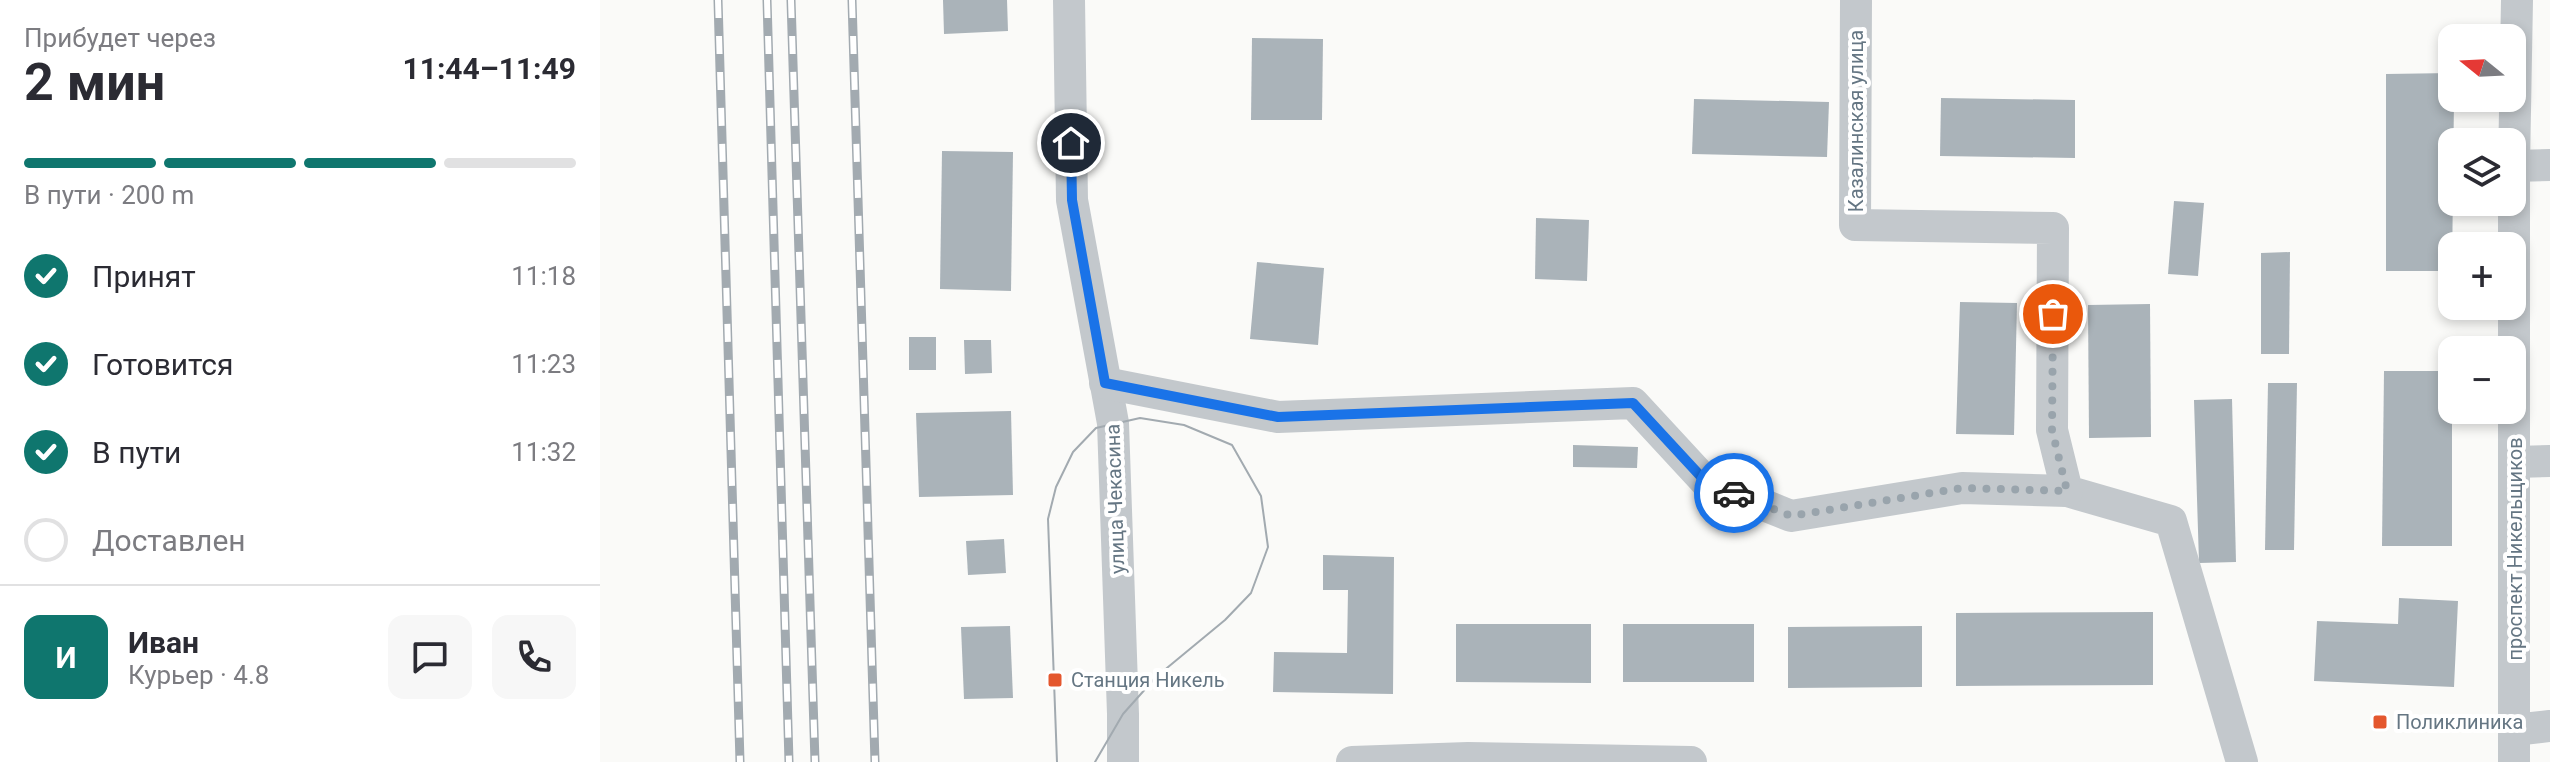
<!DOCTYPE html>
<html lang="ru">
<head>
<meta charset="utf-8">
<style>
	body { margin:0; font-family:Roboto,sans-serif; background:#f7f7f7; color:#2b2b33; height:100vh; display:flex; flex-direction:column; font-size:30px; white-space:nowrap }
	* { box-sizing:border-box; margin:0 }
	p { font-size:26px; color:#7c7c81 }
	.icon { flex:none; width:44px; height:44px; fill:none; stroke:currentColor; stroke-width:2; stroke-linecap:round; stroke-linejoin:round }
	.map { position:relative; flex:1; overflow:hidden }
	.side { display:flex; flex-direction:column; background:#fff; width:600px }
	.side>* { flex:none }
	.needle { width:52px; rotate:288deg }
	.fabs { position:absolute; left:1838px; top:24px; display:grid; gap:16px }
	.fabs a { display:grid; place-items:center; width:88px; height:88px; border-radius:16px; background:#fff; box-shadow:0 4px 12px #0003; font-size:40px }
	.pin { position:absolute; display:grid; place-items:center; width:68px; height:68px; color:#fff; margin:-34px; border:4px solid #fff; border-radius:50%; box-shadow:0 2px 8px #0007 }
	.courier { position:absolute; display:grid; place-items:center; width:80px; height:80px; margin:-40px; border:6px solid #1a73e8; border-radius:50%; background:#fff; color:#222; box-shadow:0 2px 10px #0007 }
	.overview em { font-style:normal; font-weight:700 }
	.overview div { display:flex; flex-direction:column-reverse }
	.overview { display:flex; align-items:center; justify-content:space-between; height:136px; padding:0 24px }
	h1 { font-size:52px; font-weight:700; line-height:60px }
	.bar { display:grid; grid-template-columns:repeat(4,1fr); gap:12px 8px; align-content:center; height:96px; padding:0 24px }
	.bar i { height:10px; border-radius:6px; background:#e1e1e2 }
	.bar .selected { background:#0f766e }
	.bar p { grid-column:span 4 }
	.line { display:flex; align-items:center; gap:20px; padding:0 24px; border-top:2px solid #e1e1e2 }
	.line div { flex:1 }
	.round { display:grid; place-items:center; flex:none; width:84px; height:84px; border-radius:16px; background:#f7f7f7 }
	ol { padding:0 24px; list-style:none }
	li { display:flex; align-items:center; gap:24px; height:88px }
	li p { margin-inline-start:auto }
	li .icon { padding:8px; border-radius:50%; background:#0f766e; color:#fff; stroke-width:4 }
	li:last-child { color:#7c7c81 }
	li i { width:44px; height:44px; border:4px solid #e1e1e2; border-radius:50% }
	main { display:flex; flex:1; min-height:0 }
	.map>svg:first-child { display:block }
	.building { fill:#aab3b9 }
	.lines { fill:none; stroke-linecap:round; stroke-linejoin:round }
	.minor { stroke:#c3c8cc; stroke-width:32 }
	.tram { stroke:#a2aab0; stroke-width:2 }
	.rail-casing { stroke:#a2aab0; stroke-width:9 }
	.rail { stroke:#fff; stroke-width:6; stroke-dasharray:18; stroke-linecap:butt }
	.done { stroke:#99a4ac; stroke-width:8; stroke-dasharray:0 14.4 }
	.route { stroke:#1a73e8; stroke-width:10 }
	.poi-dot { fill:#e4572e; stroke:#fff; stroke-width:3 }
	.labels { text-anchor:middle; stroke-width:8; stroke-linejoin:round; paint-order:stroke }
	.street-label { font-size:20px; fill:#657683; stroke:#fff }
	.poi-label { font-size:20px; fill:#657683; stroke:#fff; text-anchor:start }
</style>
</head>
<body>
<main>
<section class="side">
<div class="overview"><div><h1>2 мин</h1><p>Прибудет через</p></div><em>11:44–11:49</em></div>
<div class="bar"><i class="selected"></i><i class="selected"></i><i class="selected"></i><i></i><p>В пути · 200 m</p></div>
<ol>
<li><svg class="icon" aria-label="check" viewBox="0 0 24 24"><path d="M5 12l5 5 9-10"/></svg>Принят<p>11:18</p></li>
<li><svg class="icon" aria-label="check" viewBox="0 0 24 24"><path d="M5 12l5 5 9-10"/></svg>Готовится<p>11:23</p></li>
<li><svg class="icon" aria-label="check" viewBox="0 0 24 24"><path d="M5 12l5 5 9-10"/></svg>В пути<p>11:32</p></li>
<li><i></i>Доставлен</li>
</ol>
<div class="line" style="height:144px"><b class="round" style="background:#0f766e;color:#fff">И</b><div><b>Иван</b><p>Курьер · 4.8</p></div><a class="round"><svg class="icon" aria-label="chat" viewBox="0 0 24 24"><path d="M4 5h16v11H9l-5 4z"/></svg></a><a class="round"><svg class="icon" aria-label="phone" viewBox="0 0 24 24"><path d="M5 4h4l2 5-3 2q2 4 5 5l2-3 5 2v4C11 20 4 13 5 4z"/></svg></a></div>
</section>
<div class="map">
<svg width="1950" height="762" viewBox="0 0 1950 762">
	<rect width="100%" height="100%" fill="#fafaf8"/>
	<g class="building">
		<path d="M343,0H407L408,31L344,34Z"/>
		<path d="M652,38L723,39L722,120H651Z"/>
		<path d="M1852,73V98H1854L1852,271H1786V74Z"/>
		<path d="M1341,98L1475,100V158L1340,156Z"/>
		<path d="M1094,99L1229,102L1227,157L1092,154Z"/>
		<path d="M342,151L413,152L411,291L340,289Z"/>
		<path d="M1574,201L1604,203L1598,276L1568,274Z"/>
		<path d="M936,218L989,220L987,281L935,279Z"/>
		<path d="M1690,252L1689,354H1661V253Z"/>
		<path d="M657,262L724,268L718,345L650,339Z"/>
		<path d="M1360,302L1417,303L1414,435L1356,434Z"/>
		<path d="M1550,304L1551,437L1489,438L1488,305Z"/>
		<rect x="309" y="337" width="27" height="33"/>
		<path d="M364,340H391L392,373L365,374Z"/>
		<path d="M1784,371H1852V546H1782Z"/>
		<path d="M1668,383H1697L1694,550H1665Z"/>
		<path d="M1632,399L1636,562L1599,563L1594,400Z"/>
		<path d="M411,411L413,495L319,497L316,413Z"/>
		<path d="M973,445L1038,447L1037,468L973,467Z"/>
		<path d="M404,539L406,573L368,575L366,541Z"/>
		<path d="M723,555L794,557L793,694L673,692L674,652L747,653L748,590H723Z"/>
		<path d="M1799,598L1858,601L1854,687L1714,681L1717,621L1798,624Z"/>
		<path d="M1553,612V685L1356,686V613Z"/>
		<path d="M856,624H991V683L856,682Z"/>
		<rect x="1023" y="624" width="131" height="58"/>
		<path d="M410,626L413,698L364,699L361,627Z"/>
		<path d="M1322,626V687L1188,688V627Z"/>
	</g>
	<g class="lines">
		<g class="minor">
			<path d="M469,0L472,200L513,423L523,714V762"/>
			<path d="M1256,0L1255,225L1453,228L1452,430L1467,491L1571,521L1642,762"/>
			<path d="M1914,166L1950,165"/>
			<path d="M505,383L678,417L1033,403L1106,482L1191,516L1362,488L1467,491"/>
			<path d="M1916,462L1950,461"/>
			<path d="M1914,730L1950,726"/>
			<path d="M752,762L868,758L1091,762"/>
			<path d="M1914,762V166L1917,0"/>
		</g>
		<path class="tram" d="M457,762L448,519L456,487L473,452L496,428L540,418L584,425L632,445L661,496L668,547L651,593L625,620L556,677L523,714L495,762"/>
		<defs>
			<g id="rail">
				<path d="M118,0L140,762"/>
				<path d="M167,0L189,762"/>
				<path d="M191,0L215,762"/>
				<path d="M252,0L275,762"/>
			</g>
		</defs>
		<use href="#rail" class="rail-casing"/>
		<use href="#rail" class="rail"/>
	</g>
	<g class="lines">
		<path class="done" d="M1134,493L1191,516L1362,488L1467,491L1452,430L1453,314"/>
		<path class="route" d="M471,143L472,200L505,383L678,417L1033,403L1106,482L1134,493"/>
	</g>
	<g class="poi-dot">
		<rect x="447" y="672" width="16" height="16" rx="4"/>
		<rect x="1772" y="714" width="16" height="16" rx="4"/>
	</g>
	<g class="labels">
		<g class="street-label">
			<text transform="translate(1256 121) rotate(-90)" y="7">Казалинская улица</text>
			<text transform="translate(515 499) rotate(-92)" y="7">улица Чекасина</text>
			<text transform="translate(1915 549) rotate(-90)" y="7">проспект Никельщиков</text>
		</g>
		<g class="poi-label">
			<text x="471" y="687">Станция Никель</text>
			<text x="1796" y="729">Поликлиника</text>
		</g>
	</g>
</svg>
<div class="fabs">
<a><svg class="needle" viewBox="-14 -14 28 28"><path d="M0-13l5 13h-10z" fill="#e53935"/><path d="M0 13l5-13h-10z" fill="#7c7c81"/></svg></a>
<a><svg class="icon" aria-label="layers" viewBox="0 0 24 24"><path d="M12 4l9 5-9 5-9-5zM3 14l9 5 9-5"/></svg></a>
<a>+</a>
<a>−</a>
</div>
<div class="pin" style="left:1453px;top:314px;background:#ea580c"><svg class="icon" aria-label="bag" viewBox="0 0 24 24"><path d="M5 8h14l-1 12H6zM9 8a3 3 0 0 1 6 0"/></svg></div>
<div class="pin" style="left:471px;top:143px;background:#1f2937"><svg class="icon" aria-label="home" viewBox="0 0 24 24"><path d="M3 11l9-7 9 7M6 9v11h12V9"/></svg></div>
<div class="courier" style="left:1134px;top:493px"><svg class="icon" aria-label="car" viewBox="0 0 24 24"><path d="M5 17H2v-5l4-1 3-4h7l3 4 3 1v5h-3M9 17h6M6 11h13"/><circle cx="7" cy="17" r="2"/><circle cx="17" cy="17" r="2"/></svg></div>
</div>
</main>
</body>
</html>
